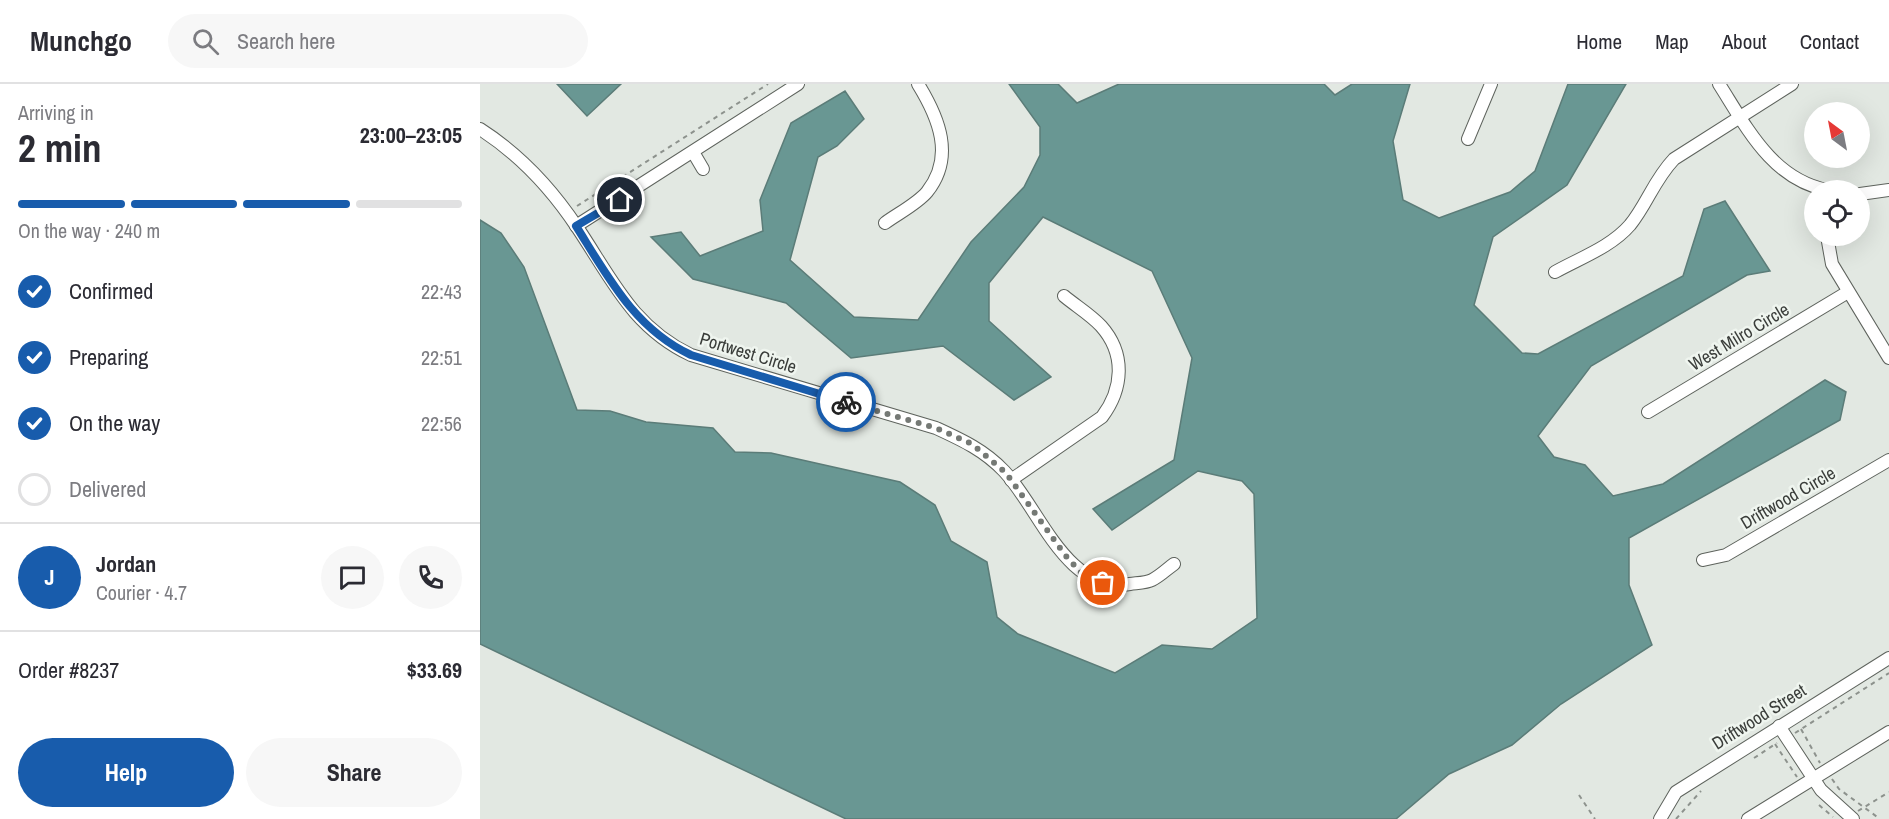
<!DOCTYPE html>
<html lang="en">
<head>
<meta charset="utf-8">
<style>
	body { margin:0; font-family:"Archivo Narrow",sans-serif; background:#f7f7f7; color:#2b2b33; height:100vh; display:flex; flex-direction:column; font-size:22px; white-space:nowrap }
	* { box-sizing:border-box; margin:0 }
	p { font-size:20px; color:#7c7c81 }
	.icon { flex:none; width:33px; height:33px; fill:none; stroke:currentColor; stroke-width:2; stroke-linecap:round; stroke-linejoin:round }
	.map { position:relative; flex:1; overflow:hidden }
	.sheet { display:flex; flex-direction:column; background:#fff; width:480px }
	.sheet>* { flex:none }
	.needle { width:39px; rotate:328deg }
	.buttons { position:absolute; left:1324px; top:18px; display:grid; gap:12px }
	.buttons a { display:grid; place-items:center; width:66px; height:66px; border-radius:50%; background:#fff; box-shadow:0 6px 24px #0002; font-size:30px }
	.pin { position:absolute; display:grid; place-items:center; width:51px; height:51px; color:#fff; margin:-26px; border:3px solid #fff; border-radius:50%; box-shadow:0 2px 6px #0007 }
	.courier { position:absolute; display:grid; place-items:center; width:60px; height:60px; margin:-30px; border:4px solid #185cac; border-radius:50%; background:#fff; color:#222; box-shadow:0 2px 8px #0007 }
	.summary em { font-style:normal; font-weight:700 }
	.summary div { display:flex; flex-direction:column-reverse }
	.summary { display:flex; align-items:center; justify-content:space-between; height:102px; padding:0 18px }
	h1 { font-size:39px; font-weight:700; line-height:45px }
	.bar { display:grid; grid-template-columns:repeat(4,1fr); gap:9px 6px; align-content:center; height:72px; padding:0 18px }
	.bar i { height:8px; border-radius:4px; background:#e1e1e2 }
	.bar .active { background:#185cac }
	.bar p { grid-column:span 4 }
	.line { display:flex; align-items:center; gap:15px; padding:0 18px; border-top:2px solid #e1e1e2 }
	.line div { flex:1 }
	.round { display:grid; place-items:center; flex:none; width:63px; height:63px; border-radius:32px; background:#f7f7f7 }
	ol { padding:0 18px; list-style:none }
	li { display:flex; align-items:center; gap:18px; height:66px }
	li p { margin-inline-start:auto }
	li .icon { padding:6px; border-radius:50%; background:#185cac; color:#fff; stroke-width:4 }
	li:last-child { color:#7c7c81 }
	li i { width:33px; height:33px; border:3px solid #e1e1e2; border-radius:50% }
	.button { display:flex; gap:12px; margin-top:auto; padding:12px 18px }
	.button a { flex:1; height:69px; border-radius:36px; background:#185cac; color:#fff; font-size:24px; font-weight:700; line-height:69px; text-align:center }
	.button a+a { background:#f7f7f7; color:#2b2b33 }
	header { display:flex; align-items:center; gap:36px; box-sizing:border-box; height:84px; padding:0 30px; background:#fff; border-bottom:2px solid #e1e1e2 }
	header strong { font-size:28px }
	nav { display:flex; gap:33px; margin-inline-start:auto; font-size:21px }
	.search { width:420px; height:54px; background:#f7f7f7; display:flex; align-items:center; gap:15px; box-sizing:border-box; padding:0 21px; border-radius:33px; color:#7c7c81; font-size:22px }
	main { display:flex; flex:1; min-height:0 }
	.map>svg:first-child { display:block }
	.water { fill:#699793; stroke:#5b7c78; stroke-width:1.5 }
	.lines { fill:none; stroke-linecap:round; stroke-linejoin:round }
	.minor-casing { stroke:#5e635d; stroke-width:14 }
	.path { stroke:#8d928d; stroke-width:2; stroke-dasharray:4.5 4.5; stroke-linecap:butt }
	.minor { stroke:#fff; stroke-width:12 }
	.done { stroke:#757975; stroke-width:6; stroke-dasharray:0 10.8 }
	.route { stroke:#185cac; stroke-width:8 }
	.labels { text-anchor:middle; stroke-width:5; stroke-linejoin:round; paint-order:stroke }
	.street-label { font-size:18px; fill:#3a3d3a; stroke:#eff5ef }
</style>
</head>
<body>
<header>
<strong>Munchgo</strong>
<div class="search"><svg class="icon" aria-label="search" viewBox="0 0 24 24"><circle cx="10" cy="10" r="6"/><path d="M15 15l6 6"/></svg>Search here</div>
<nav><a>Home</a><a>Map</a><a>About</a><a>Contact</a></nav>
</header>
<main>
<section class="sheet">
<div class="summary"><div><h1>2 min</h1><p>Arriving in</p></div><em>23:00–23:05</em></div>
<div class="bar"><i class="active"></i><i class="active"></i><i class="active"></i><i></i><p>On the way · 240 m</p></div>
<ol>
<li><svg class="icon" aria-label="check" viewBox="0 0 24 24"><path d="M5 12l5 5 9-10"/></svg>Confirmed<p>22:43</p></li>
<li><svg class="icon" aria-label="check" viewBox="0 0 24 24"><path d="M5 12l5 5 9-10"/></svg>Preparing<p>22:51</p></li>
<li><svg class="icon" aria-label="check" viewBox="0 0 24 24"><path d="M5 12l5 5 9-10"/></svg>On the way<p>22:56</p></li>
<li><i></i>Delivered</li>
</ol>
<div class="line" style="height:108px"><b class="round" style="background:#185cac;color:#fff">J</b><div><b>Jordan</b><p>Courier · 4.7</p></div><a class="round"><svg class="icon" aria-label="chat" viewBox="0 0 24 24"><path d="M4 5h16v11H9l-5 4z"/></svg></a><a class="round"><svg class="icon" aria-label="phone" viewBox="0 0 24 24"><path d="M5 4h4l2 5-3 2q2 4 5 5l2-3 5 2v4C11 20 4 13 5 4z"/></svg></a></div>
<div class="line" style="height:78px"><div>Order #8237</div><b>$33.69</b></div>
<div class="button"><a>Help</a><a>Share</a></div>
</section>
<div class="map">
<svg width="1409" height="735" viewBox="0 0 1409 735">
	<rect width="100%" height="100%" fill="#e2e8e2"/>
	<g class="water">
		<path d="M77,0H141L107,32Z"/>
		<path d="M529,0H578L597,19L639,0H844L855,11L872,0H930L913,57L923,116L959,134L1030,108L1055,87L1088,0H1146L1087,101L1013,153L994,221L1042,269L1058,270L1203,192L1224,125L1245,117L1290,187L1267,191L1111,282L1058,352L1074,373L1105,381L1133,412L1183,400L1345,296L1366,308L1360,336L1149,454V501L1172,561L1081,620L1032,661L969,690L916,735H366L0,560V136L21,149L44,183L97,326L130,327L166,338L233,344L255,368L291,369L420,398L455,421L471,457L507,478L517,533L538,550L635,589L682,561L732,565L777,534L774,410L762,397L718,387L632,446L613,425L694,376L712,274L672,187L563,133L509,199V237L571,293L534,316L463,262L371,274L306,219L213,195L171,153L201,148L220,172L283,147L280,116L311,39L365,7L384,35L357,62L338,73L310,176L374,233L438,236L491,158L544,103L560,71V43Z"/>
	</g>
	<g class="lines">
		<defs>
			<g id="minor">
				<path d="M1239,0C1267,44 1292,95 1347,106"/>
				<path d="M0,45C39,70 71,104 97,143C132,195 152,243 211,271L456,344C482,356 504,366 524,387C560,425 586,510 650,500C657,499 666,499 672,496C680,492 687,485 694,480"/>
				<path d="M988,55L1011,0"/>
				<path d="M213,68L223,85"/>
				<path d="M1380,110L1409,106"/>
				<path d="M405,139C417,130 437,120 447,108C475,73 459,34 438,0"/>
				<path d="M96,142L318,0"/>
				<path d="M1347,152L1352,180L1409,274"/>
				<path d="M1075,188C1100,174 1131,163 1150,141C1167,120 1174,96 1194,75L1312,0"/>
				<path d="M1168,328L1368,208"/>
				<path d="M531,396L622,333C643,305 646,270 621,242C611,231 596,222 584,212"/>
				<path d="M1223,476L1246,471L1409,376"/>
				<path d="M1299,642L1341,706L1373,735"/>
				<path d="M1180,735L1196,708L1409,574"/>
				<path d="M1268,735L1409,648"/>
			</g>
		</defs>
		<use href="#minor" class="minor-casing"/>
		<g class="path">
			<path d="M97,122L288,0"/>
			<path d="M1321,645L1340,679"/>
			<path d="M1315,649L1409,589"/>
			<path d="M1295,660L1317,693"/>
			<path d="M1274,674L1297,659"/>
			<path d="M1352,695L1359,705L1400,735"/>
			<path d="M1099,711L1115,735"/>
			<path d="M1339,721L1353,733"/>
			<path d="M1378,727L1409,708"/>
			<path d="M1196,735L1221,707"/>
		</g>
		<use href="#minor" class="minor"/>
	</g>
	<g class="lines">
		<path class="done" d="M366,318L456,344L492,360L526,389L585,471L602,490L623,499"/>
		<path class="route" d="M140,116L96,142C128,193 155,245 211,271L366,318"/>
	</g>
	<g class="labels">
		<g class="street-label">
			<text transform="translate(1259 253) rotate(-31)" y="6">West Milro Circle</text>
			<text transform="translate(268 269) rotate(17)" y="6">Portwest Circle</text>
			<text transform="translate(1308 414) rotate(-30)" y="6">Driftwood Circle</text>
			<text transform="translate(1279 633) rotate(-32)" y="6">Driftwood Street</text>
		</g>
	</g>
</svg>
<div class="buttons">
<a><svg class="needle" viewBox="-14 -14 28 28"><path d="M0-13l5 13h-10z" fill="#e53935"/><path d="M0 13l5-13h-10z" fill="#7c7c81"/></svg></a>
<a><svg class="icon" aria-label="locate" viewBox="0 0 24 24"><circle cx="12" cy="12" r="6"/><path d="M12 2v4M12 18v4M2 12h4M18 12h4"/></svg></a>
</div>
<div class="pin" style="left:623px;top:499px;background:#ea580c"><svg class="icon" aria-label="bag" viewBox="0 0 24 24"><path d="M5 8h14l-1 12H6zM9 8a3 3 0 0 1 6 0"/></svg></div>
<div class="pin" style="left:140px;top:116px;background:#1f2937"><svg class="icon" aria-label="home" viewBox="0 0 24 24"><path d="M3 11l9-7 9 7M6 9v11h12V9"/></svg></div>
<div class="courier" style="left:366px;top:318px"><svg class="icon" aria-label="bike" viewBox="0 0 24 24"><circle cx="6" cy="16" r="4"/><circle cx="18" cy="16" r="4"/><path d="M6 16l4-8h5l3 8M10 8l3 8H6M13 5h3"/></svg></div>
</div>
</main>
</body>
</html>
